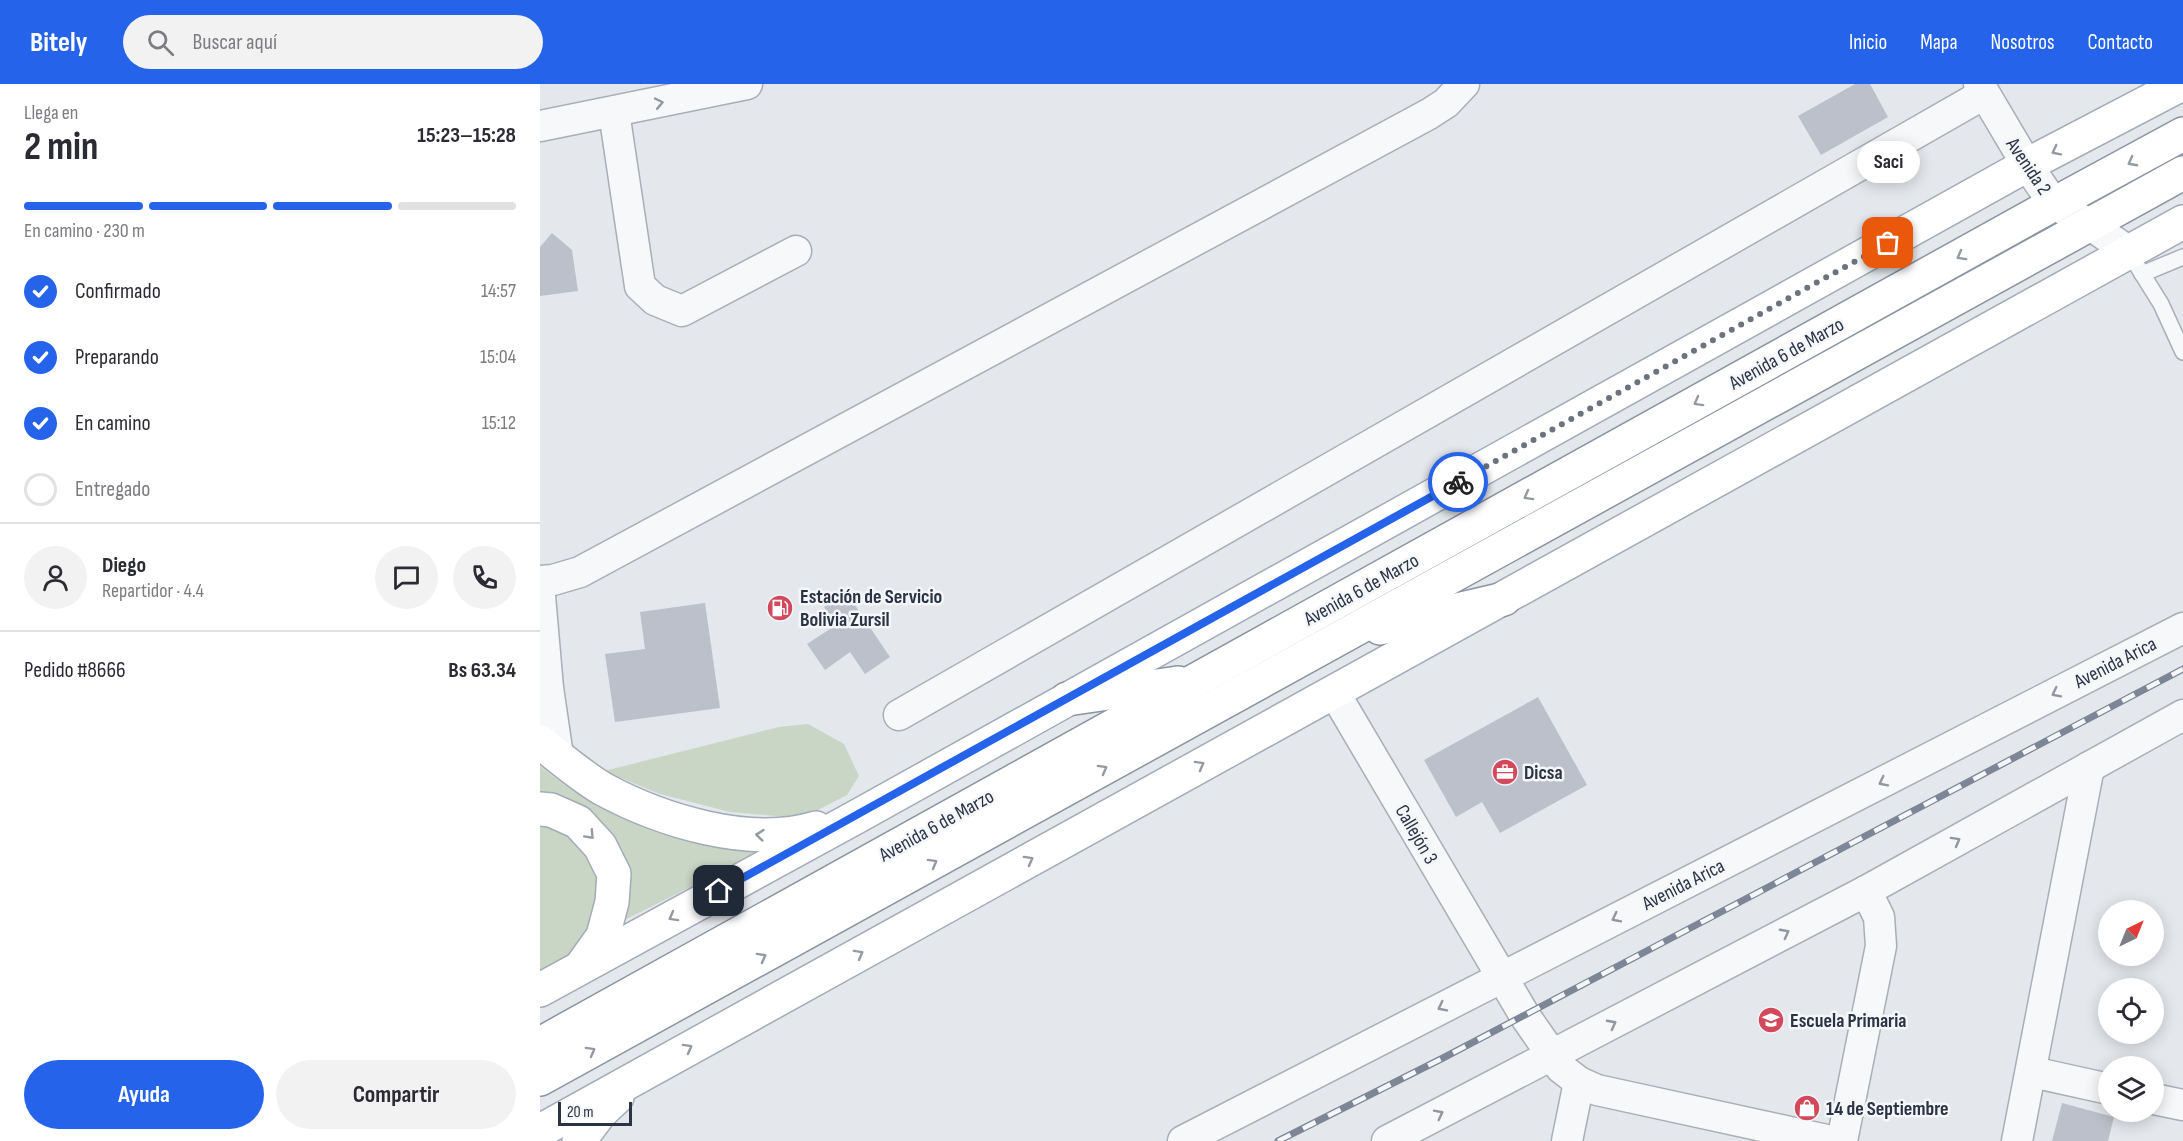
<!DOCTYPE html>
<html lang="es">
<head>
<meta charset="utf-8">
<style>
	body { margin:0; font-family:"Sofia Sans Condensed",sans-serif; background:#f2f2f3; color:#2b2b33; height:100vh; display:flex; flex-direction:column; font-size:22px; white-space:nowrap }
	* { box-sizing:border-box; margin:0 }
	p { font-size:20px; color:#7c7c81 }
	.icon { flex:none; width:33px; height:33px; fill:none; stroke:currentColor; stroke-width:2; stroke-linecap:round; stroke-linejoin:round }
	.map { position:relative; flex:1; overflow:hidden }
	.drawer { display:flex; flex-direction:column; background:#fff; width:540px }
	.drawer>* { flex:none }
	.needle { width:39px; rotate:43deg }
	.controls { position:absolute; left:1558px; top:816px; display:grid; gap:12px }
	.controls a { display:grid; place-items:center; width:66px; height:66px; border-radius:50%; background:#fff; box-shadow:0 3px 15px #0003; font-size:30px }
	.scale { position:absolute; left:18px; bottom:15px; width:74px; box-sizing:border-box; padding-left:6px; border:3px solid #2b3445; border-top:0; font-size:16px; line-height:21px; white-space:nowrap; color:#2b3445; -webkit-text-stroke:4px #f4f6f9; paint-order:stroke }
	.pin { position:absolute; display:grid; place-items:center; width:51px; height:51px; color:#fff; margin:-26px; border-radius:12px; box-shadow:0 3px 9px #0006 }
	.courier { position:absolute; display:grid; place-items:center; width:60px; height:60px; margin:-30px; border:4px solid #2563eb; border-radius:50%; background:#fff; color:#222; box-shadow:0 2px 8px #0007 }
	.bubble { position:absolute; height:42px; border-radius:21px; background:#fff; box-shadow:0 3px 15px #0003; font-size:20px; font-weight:700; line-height:42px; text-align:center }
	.head em { font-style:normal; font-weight:700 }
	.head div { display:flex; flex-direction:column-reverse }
	.head { display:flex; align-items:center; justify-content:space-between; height:102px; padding:0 24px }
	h1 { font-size:39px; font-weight:700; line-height:45px }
	.bar { display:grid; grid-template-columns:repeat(4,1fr); gap:9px 6px; align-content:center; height:72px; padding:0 24px }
	.bar i { height:8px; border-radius:4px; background:#e1e1e2 }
	.bar .selected { background:#2563eb }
	.bar p { grid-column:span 4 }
	.line { display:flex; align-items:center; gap:15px; padding:0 24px; border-top:2px solid #e1e1e2 }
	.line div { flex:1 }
	.round { display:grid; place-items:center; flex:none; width:63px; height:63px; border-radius:32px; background:#f2f2f3 }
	ol { padding:0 24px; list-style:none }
	li { display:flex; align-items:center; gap:18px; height:66px }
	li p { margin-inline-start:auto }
	li .icon { padding:6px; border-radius:50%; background:#2563eb; color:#fff; stroke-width:4 }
	li:last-child { color:#7c7c81 }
	li i { width:33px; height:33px; border:3px solid #e1e1e2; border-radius:50% }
	.cta { display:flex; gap:12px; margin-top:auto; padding:12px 24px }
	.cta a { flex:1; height:69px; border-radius:36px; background:#2563eb; color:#fff; font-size:24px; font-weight:700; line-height:69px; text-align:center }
	.cta a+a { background:#f2f2f3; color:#2b2b33 }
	header { display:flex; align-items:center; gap:36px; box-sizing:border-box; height:84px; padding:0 30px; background:#2563eb; color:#fff }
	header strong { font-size:28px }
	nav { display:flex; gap:33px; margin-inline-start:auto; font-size:21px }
	.search { width:420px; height:54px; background:#f2f2f3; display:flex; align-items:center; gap:15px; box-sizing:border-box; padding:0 21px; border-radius:33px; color:#7c7c81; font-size:22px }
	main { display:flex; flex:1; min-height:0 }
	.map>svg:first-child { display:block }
	.green { fill:#c9d6c5 }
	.building { fill:#bbc0ca }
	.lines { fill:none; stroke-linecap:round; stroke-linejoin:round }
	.lane-casing { stroke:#a9aeb7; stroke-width:18 }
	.street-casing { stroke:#a9aeb7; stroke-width:33 }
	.primary-casing { stroke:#a3abb8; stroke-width:36 }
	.highway-casing { stroke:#8b94a3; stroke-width:36 }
	.lane { stroke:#f7f8fa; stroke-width:15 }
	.street { stroke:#f7f8fa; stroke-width:30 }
	.primary { stroke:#fff; stroke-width:33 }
	.highway { stroke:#fff; stroke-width:33 }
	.rail-casing { stroke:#7d8696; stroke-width:7 }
	.rail { stroke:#f4f6f9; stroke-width:4.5; stroke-dasharray:14; stroke-linecap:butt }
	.oneway { stroke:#9196a0 }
	.oneway2 { stroke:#959aa2 }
	.done { stroke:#6c737f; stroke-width:6; stroke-dasharray:0 10.8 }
	.route { stroke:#2563eb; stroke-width:8 }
	.labels { text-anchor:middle; stroke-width:5; stroke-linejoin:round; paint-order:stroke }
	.street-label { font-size:20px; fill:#2b3445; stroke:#f4f6f9 }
	.poi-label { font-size:20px; font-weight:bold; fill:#2b3445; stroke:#f4f6f9; text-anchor:start }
</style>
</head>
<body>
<header>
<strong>Bitely</strong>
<div class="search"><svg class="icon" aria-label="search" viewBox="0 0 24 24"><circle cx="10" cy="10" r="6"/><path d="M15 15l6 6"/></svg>Buscar aquí</div>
<nav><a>Inicio</a><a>Mapa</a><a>Nosotros</a><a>Contacto</a></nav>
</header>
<main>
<section class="drawer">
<div class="head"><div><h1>2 min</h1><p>Llega en</p></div><em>15:23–15:28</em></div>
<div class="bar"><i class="selected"></i><i class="selected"></i><i class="selected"></i><i></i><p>En camino · 230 m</p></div>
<ol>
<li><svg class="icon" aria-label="check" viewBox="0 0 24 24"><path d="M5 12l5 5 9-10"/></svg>Confirmado<p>14:57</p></li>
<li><svg class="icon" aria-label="check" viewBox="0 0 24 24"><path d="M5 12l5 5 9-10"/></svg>Preparando<p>15:04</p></li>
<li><svg class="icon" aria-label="check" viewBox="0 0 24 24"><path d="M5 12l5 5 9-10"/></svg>En camino<p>15:12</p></li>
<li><i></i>Entregado</li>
</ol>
<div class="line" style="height:108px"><a class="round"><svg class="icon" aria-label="person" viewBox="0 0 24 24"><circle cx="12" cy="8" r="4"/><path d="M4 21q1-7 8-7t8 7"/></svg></a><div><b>Diego</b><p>Repartidor · 4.4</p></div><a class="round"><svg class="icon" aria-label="chat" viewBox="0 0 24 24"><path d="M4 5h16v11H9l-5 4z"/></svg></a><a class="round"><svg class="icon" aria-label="phone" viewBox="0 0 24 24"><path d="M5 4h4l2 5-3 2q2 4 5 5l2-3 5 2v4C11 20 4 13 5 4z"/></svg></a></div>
<div class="line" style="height:78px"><div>Pedido #8666</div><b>Bs 63.34</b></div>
<div class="cta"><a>Ayuda</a><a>Compartir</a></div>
</section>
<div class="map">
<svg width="1643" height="1057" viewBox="0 0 1643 1057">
	<rect width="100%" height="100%" fill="#e4e7ec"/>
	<g class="green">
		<path d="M268,640L304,660L319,692L307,711L274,728L246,733L190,728L120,710L64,687L239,643Z"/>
		<path d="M0,682C42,717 98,747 151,758C175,763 201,763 225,765L79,839L85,812L16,711L0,709Z"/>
		<path d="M0,738L29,748L58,786V827L40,860L27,872L0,888Z"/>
	</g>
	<g class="building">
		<path d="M1315,0H1330L1348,33L1281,71L1258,32Z"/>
		<path d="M12,149L32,166L38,207L0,212V163Z"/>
		<path d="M306,508L350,573L325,590L310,568L285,586L267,560L296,541L284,523Z"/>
		<path d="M165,519L180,624L75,638L65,570L105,565L100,528Z"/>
		<path d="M998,613L1047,701L960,749L942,718L916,733L884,676Z"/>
		<path d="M1522,1019L1574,1033L1568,1057H1512Z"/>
	</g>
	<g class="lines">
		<defs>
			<g id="lane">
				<path d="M1588,167L1621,220L1643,268"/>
				<path d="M1602,190L1643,173"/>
			</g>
			<g id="street">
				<path d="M1439,0L1487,81L1514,120L1549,140L1588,167"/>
				<path d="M74,28L100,202L115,216L142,227L256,167"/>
				<path d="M0,42L207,0"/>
				<path d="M0,497L13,496L40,488L889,30L906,19L924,0"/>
				<path d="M0,512L8,604L18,672"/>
				<path d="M794,608L985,932L1021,984L1039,998L1057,1006L1291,1057"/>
				<path d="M359,631L1444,10"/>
				<path d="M1492,988L1569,1005"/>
				<path d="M1614,1015L1643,1021"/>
				<path d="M643,1057L1643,544"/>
				<path d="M847,1057L1326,807L1643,631"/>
				<path d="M1027,1057L1039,998"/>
				<path d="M1302,1057L1341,862L1339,833L1326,807"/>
				<path d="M1477,1057L1549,683"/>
			</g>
			<g id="primary">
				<path d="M0,658C20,674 41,692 63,705C122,737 210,764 276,744"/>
				<path d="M0,725L11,726L38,738L60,762L74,790L72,818L63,852L43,880"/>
				<path d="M0,906L318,732L1487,81L1642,0"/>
				<path d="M0,1047L1643,138"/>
				<path d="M39,1057L60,1029L77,1013"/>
			</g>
			<g id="highway">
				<path d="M840,544L964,515"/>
				<path d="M527,615L638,599"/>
				<path d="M0,960L1514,120L1643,50"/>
				<path d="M0,995L1643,89"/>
			</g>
		</defs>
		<use href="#lane" class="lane-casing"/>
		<use href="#street" class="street-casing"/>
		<use href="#primary" class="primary-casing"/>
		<use href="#highway" class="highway-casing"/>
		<use href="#lane" class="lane"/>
		<use href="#street" class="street"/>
		<use href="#primary" class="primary"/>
		<use href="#highway" class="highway"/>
		<defs>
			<path id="rail" d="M738,1057L903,974L1643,585"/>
		</defs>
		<use href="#rail" class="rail-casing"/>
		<use href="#rail" class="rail"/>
	</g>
	<defs><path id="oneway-chevron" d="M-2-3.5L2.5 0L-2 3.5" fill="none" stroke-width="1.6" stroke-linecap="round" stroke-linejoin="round" transform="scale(1.5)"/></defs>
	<g class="oneway">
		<use href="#oneway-chevron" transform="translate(119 19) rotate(-12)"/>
		<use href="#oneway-chevron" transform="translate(1516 609) rotate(153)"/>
		<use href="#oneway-chevron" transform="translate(1343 698) rotate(153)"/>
		<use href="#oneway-chevron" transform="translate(1416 757) rotate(-29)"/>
		<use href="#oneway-chevron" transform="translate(1076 834) rotate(153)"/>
		<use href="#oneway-chevron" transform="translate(1245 849) rotate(-28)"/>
		<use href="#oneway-chevron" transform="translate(902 923) rotate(153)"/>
		<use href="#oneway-chevron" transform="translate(1072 940) rotate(-28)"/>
		<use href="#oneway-chevron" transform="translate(899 1030) rotate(-27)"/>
	</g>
	<g class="oneway2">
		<use href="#oneway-chevron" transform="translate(1516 67) rotate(153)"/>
		<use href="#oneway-chevron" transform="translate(1592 78) rotate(152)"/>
		<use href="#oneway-chevron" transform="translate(1421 172) rotate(151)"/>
		<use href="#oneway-chevron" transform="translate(1158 318) rotate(151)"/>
		<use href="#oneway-chevron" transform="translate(988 412) rotate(151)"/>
		<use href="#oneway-chevron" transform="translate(660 681) rotate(-29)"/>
		<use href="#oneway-chevron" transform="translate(563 685) rotate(-29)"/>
		<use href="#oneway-chevron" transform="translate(50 751) rotate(47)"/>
		<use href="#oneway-chevron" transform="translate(220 751) rotate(-174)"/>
		<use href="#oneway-chevron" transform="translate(489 776) rotate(-29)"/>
		<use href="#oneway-chevron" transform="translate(393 779) rotate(-29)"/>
		<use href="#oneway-chevron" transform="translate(133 833) rotate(151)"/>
		<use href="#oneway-chevron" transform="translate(319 870) rotate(-29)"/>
		<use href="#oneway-chevron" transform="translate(222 873) rotate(-29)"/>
		<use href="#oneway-chevron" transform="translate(148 964) rotate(-29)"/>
		<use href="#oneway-chevron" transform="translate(51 967) rotate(-29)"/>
	</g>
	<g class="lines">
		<path class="done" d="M918,398L1348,159"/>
		<path class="route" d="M179,807L918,398"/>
	</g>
	<defs>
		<symbol id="fuel-disc" viewBox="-11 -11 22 22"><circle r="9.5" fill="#d1495b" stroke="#f4f6f9"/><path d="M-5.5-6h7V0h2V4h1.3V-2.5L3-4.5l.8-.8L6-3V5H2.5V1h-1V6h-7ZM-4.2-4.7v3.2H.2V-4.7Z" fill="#fff"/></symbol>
		<symbol id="office-disc" viewBox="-11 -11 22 22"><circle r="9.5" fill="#d1495b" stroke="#f4f6f9"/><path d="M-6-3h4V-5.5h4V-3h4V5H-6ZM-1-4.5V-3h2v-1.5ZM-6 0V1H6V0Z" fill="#fff"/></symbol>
		<symbol id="school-disc" viewBox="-11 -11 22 22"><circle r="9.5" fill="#d1495b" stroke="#f4f6f9"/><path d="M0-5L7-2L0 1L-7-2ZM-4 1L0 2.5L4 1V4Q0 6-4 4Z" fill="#fff"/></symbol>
		<symbol id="shop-disc" viewBox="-11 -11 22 22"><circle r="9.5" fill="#d1495b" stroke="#f4f6f9"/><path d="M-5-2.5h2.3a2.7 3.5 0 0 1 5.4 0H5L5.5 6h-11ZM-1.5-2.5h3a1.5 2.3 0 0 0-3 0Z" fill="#fff"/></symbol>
	</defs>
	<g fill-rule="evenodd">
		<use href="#fuel-disc" x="225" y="509" width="30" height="30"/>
		<use href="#office-disc" x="950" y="673" width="30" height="30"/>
		<use href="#school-disc" x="1216" y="921" width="30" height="30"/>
		<use href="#shop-disc" x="1252" y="1009" width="30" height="30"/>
	</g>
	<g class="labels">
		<g class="street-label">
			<text transform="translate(1489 82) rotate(56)" y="7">Avenida 2</text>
			<text transform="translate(1246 269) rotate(-29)" y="7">Avenida 6 de Marzo</text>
			<text transform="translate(821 505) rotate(-29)" y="7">Avenida 6 de Marzo</text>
			<text transform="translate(1575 578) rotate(-27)" y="7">Avenida Arica</text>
			<text transform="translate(396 741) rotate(-29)" y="7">Avenida 6 de Marzo</text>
			<text transform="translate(877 750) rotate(60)" y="7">Callejón 3</text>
			<text transform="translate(1143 800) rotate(-27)" y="7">Avenida Arica</text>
		</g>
		<g class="poi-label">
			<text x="260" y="519">Estación de Servicio<tspan x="260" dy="23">Bolivia Zursil</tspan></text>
			<text x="984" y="695">Dicsa</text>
			<text x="1250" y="943">Escuela Primaria</text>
			<text x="1286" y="1031">14 de Septiembre</text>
		</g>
	</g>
</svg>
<div class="controls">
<a><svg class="needle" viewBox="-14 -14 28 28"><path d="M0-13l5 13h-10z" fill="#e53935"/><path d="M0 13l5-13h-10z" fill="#7c7c81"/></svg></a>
<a><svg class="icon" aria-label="locate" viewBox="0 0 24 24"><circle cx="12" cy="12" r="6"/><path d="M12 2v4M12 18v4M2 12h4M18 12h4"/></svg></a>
<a><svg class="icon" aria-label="layers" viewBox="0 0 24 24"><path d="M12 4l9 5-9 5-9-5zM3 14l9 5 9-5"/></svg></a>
</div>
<div class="scale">20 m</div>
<div class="pin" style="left:1348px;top:159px;background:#ea580c"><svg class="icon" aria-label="bag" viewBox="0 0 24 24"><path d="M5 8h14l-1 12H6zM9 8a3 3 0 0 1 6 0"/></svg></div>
<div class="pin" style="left:179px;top:807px;background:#1f2937"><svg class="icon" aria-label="home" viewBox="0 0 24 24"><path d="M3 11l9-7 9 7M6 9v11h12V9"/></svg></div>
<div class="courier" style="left:918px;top:398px"><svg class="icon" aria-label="bike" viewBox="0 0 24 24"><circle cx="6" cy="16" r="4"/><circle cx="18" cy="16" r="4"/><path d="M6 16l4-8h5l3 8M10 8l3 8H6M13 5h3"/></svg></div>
<div class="bubble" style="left:1317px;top:57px;width:63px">Saci</div>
</div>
</main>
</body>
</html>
